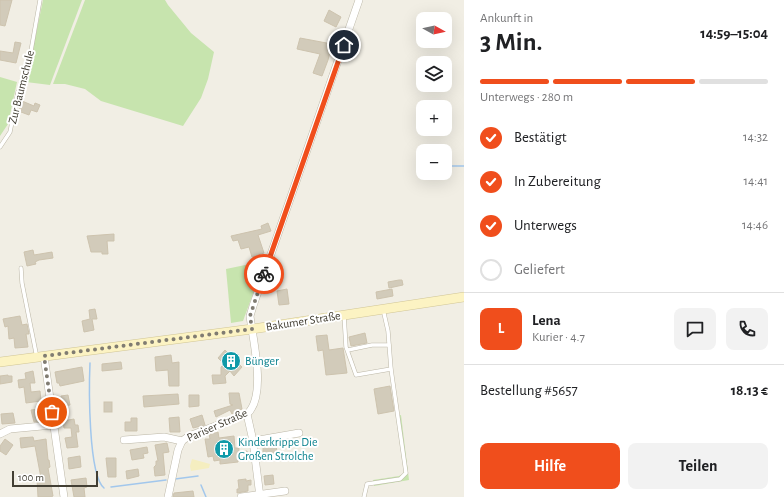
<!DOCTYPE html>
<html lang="de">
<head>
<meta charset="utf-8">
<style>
	body { margin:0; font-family:"Alegreya Sans",sans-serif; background:#f2f2f2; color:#202124; height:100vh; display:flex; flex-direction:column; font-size:15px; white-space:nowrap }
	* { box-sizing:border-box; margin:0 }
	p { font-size:13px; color:#757577 }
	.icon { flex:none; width:22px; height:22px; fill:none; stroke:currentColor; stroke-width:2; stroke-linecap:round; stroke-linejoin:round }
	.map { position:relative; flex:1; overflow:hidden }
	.panel { display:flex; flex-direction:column; background:#fff; width:320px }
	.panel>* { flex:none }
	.needle { width:26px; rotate:98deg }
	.tools { position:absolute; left:416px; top:12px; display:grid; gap:8px }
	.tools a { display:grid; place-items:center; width:36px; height:36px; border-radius:8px; background:#fff; box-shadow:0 4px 16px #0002; font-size:20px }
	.scale { position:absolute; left:12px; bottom:10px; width:86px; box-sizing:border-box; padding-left:4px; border:2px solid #433f34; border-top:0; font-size:11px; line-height:14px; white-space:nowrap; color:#433f34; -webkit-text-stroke:3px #fff; paint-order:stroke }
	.pin { position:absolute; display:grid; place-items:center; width:34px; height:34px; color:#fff; margin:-17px; border:2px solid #fff; border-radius:50%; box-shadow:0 1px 4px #0007 }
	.courier { position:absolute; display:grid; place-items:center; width:40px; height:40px; margin:-20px; border:3px solid #f04e1c; border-radius:50%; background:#fff; color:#222; box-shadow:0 1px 5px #0007 }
	.head em { font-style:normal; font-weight:700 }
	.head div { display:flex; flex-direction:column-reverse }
	.head { display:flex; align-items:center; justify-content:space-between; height:68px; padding:0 16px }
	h1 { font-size:26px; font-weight:700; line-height:30px }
	.bar { display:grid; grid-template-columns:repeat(4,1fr); gap:6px 4px; align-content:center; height:48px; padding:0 16px }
	.bar i { height:5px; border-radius:3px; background:#e0e0e0 }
	.bar .on { background:#f04e1c }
	.bar p { grid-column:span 4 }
	.line { display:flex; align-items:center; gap:10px; padding:0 16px; border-top:1px solid #e0e0e0 }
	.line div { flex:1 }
	.round { display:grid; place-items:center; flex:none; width:42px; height:42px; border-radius:8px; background:#f2f2f2 }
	ol { padding:0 16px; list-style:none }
	li { display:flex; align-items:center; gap:12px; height:44px }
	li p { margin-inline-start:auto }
	li .icon { padding:4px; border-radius:50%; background:#f04e1c; color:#fff; stroke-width:4 }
	li:last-child { color:#757577 }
	li i { width:22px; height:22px; border:2px solid #e0e0e0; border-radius:50% }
	.action { display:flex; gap:8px; margin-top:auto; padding:8px 16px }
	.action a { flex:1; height:46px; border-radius:8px; background:#f04e1c; color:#fff; font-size:16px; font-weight:700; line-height:46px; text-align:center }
	.action a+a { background:#f2f2f2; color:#202124 }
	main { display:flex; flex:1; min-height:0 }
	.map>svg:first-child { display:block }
	.green { fill:#c7e4ae }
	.sand { fill:#f5eec0 }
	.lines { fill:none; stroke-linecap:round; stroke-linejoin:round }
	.stream { stroke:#a2c7ec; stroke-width:1.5 }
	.building { fill:#d2cbba; stroke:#cdc3ae }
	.service-casing { stroke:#bcb7a7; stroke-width:4.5 }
	.minor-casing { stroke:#bcb7a7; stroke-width:8 }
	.secondary-casing { stroke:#d0c596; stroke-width:10 }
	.service { stroke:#fff; stroke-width:3.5 }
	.minor { stroke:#fff; stroke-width:7 }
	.secondary { stroke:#fcf3c3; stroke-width:9 }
	.done { stroke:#807c72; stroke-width:4; stroke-dasharray:0 7.2 }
	.route { stroke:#f04e1c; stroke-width:5 }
	.labels { text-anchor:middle; stroke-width:4; stroke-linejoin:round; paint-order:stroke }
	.street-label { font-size:12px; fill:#433f34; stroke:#fff }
	.culture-label { font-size:12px; fill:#0d838f; stroke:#fff; text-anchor:start }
</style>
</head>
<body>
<main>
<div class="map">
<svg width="464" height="497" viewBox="0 0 464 497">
	<rect width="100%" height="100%" fill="#f1eee4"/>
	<g class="green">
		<path d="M43,0H82L50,85L26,82Z"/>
		<path d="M85,0H165L168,5L191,33L214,52L208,79L201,98L183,126L101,101L85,89L65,84H53Z"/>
		<path d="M0,77L17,82L8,124L0,136Z"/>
		<path d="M265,261L243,321L231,323L226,269Z"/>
		<path d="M401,415L409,480L374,486L373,480L399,476L403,474L404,471L396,416Z"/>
	</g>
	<path class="sand" d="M192,459L210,464L209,468L191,471L190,466Z"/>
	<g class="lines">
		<g class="stream">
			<path d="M445,166H464"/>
			<path d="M90,363C89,385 88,475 104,488"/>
			<path d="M175,479L198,476"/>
			<path d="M201,485L206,497"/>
			<path d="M111,487L166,480"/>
		</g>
	</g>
	<g class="building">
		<path d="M0,0H12L5,26L0,25Z"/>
		<path d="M329,10L341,17L336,27L324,21Z"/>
		<path d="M300,38L332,44L328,60L322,76L313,73L320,54L297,49Z"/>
		<path d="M15,42L21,43L16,63L0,60V51L13,53Z"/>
		<path d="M22,101L34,106L35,103L40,105L37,112L31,110L29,115L21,112L22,109L19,108Z"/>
		<path d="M268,223L271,231L258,235L264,253L252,257L249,247L241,249L238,240L233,241L231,236L262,229L261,226Z"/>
		<path d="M114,234V241H107L108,254H102V252H91L87,236Z"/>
		<path d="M33,250L34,255L52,252L53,258L39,260L35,262L36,264L27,266L24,252Z"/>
		<path d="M399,280H402L403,285L389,288L388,282Z"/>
		<path d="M287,289L289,304L279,305L277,291Z"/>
		<path d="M392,289L393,296L377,299L376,292Z"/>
		<path d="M95,309L97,319H92L94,330L84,332L82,321L90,319L89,310Z"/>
		<path d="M20,316L22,325L27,324L29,334H26L28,347L15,348L14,338L9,339L8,326L5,327L3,319Z"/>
		<path d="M365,333L367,343L351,346L349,337Z"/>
		<path d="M327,335L329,350L343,348L347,373L326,375L323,350L318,351L316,336Z"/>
		<path d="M225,350L242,367L234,376L230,371L225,376L226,383L213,384L212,375H221V367L224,364L218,358Z"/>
		<path d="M171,355L172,363L179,362V386H169L168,370L156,371L155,357Z"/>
		<path d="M121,362L122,369L102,371V364Z"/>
		<path d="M82,367L84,381L60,386L59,383H57L55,372Z"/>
		<path d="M33,371L35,383H30L31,392L40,391L41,401L26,403L24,387L19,388L18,380L26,379L25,373Z"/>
		<path d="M8,375V376H12V382L0,384V376Z"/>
		<path d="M390,386L394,411L378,414L374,389Z"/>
		<path d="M229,393H239L242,409L232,414L230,410L216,417L214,411L233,405L230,404Z"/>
		<path d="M178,394L179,404L144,407L143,396Z"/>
		<path d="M68,395L70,405L62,406L61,396Z"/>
		<path d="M189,395H199V406L189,407Z"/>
		<rect x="104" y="402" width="8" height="10"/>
		<path d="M40,409L42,420L34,422L31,410Z"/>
		<path d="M13,413L15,423L2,424L1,414Z"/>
		<path d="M202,415L205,425L193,428L190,419Z"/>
		<path d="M179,417L180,432H170L169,418Z"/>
		<path d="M131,418H137V431H125V422H131Z"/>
		<path d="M74,419L75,425H78L79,432H76L78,447L67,448L65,438L72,437L71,428H64L63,421Z"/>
		<path d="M218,432L219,438L234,436L235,448H239V452L247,451L248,458L238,460V462L220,464V460L214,461L213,456L208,457L205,439H210L209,434Z"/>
		<path d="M33,437L34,441L46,439L48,460H49L50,467L48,468L53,496L51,497H38L37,479L41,478L35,446L21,448L20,438Z"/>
		<path d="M5,439L13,445L6,455L0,451V446Z"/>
		<path d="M167,443L169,452L163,453L165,475L155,476L154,467L156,465V461H158L155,445Z"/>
		<path d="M276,444L277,453L263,454V445Z"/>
		<path d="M147,447L148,453L143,454L144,458L132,460L130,450Z"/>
		<path d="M80,456L81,467L69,469L68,458Z"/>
		<path d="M106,458H116V477H108Z"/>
		<path d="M138,469L139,476L127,479L126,471Z"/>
		<path d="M273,475L274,484L265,485L264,476Z"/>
		<path d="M86,478L87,487L84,488L85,497H74L71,480Z"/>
		<path d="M246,479V481L251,480V485H248V491L237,493V489H239L238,480Z"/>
		<path d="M193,491L194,497H173L174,493Z"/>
	</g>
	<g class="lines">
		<defs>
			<g id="service">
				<path d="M0,147L10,132L18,92L26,79L40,0"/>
				<path d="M21,268L22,283L36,353"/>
				<path d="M344,315L346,347L356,375L391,369"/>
				<path d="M348,350L372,345H389"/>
				<path d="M364,497L367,484L400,479L406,473L391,369L388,331L383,309"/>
			</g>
			<g id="minor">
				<path d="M44,356L64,497"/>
				<path d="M247,414L253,441L260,497"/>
				<path d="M0,434L10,429L53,425"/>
				<path d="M124,440L164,437L182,441"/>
				<path d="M253,441L299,433"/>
				<path d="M168,497L178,450L182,441L189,436L247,414C267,396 253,341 250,316L253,306L359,0"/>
				<path d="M241,497L285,491"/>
			</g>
			<path id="secondary" d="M0,362L252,329L464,297"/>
		</defs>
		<use href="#service" class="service-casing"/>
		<use href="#minor" class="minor-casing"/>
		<use href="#secondary" class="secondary-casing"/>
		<use href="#service" class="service"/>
		<use href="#minor" class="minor"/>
		<use href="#secondary" class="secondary"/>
	</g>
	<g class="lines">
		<path class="done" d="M52,412L44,356L252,329L250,316L264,274"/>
		<path class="route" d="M264,274L344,45"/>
	</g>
	<defs>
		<symbol id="building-disc" viewBox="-11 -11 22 22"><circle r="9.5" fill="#0f9aa8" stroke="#fff"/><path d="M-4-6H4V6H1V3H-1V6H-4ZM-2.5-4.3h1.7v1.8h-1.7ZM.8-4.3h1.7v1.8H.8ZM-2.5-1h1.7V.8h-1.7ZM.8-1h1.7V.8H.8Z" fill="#fff"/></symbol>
	</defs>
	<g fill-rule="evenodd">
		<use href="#building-disc" x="220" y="350" width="22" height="22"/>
		<use href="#building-disc" x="213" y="438" width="22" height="22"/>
	</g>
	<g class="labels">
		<g class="street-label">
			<text transform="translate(21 87) rotate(-76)" y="4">Zur Baumschule</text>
			<text transform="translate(303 321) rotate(-9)" y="4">Bakumer Straße</text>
			<text transform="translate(217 425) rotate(-24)" y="4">Pariser Straße</text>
		</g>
		<g class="culture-label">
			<text x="245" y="365">Bünger</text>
			<text x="238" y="446">Kinderkrippe Die<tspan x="238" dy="14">Großen Strolche</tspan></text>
		</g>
	</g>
</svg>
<div class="tools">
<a><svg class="needle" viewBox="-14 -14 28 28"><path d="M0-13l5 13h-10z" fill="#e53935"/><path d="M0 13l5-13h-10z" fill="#757577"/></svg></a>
<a><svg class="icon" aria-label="layers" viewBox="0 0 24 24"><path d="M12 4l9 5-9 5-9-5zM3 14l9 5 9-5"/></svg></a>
<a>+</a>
<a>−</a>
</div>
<div class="scale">100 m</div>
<div class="pin" style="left:52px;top:412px;background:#ea580c"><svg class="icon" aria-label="bag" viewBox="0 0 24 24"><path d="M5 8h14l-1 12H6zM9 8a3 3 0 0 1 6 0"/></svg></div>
<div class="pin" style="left:344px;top:45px;background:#1f2937"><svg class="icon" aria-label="home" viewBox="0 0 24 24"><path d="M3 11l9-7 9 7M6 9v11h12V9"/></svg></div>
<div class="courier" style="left:264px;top:274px"><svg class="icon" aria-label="bike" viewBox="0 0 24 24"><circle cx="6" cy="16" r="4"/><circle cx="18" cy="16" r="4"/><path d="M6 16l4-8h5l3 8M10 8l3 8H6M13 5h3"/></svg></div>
</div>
<section class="panel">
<div class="head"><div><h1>3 Min.</h1><p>Ankunft in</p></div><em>14:59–15:04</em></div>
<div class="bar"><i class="on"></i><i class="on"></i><i class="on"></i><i></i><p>Unterwegs · 280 m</p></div>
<ol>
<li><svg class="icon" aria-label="check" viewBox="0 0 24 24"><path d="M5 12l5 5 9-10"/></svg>Bestätigt<p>14:32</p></li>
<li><svg class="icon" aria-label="check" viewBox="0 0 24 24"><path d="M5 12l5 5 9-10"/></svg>In Zubereitung<p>14:41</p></li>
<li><svg class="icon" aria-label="check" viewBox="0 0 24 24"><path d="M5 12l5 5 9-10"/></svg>Unterwegs<p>14:46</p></li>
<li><i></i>Geliefert</li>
</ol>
<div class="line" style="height:72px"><b class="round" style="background:#f04e1c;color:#fff">L</b><div><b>Lena</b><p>Kurier · 4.7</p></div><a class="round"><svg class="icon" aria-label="chat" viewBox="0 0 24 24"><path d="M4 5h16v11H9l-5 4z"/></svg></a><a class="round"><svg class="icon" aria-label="phone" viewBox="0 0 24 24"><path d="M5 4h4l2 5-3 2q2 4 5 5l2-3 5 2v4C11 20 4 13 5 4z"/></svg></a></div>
<div class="line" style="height:52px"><div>Bestellung #5657</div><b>18.13 €</b></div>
<div class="action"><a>Hilfe</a><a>Teilen</a></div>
</section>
</main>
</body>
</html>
